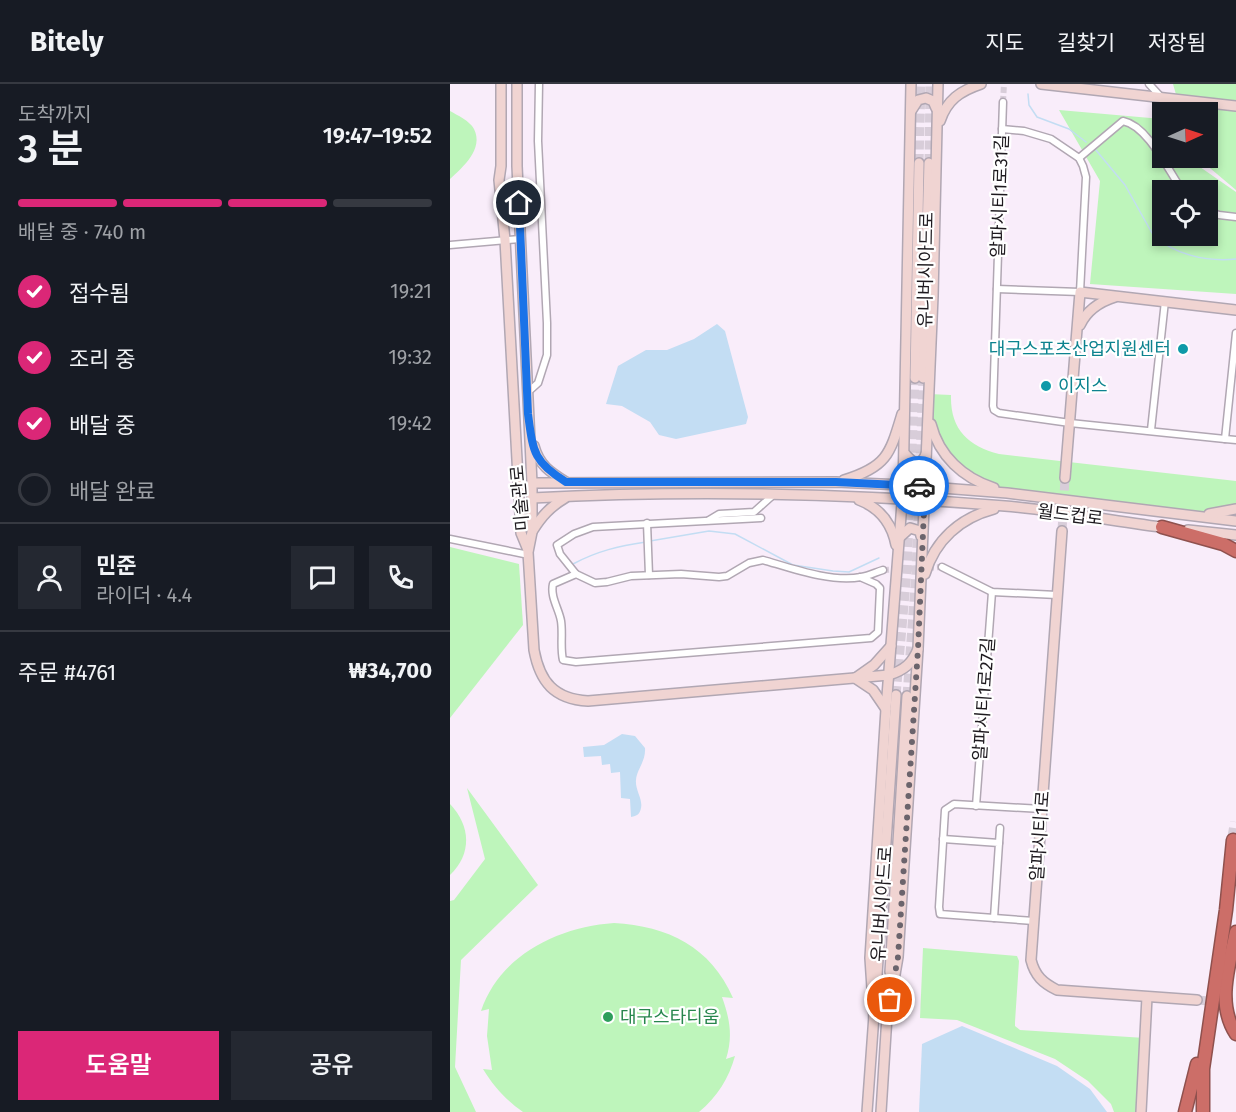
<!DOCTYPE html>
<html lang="ko">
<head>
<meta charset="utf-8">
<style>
	body { margin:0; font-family:"Fira Sans","Noto Sans KR",sans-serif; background:#242831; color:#f1f3f6; height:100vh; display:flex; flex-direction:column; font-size:22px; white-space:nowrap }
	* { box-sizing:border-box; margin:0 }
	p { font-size:20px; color:#9ea1a6 }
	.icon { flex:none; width:33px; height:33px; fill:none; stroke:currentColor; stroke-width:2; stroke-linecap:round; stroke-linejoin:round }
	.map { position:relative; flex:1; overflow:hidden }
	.panel { display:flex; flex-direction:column; background:#171b24; width:450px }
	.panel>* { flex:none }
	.needle { width:39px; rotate:87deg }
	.tools { position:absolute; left:702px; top:18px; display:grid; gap:12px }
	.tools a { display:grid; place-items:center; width:66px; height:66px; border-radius:0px; background:#171b24; box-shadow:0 3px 9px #0003; font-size:30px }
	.pin { position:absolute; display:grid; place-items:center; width:51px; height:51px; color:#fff; margin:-26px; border:3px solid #fff; border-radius:50%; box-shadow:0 2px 6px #0007 }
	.courier { position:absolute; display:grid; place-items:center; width:60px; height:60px; margin:-30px; border:4px solid #1a73e8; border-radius:50%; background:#fff; color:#222; box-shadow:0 2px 8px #0007 }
	.summary em { font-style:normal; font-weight:600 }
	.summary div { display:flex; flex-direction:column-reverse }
	.summary { display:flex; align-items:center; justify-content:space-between; height:102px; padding:0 18px }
	h1 { font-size:39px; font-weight:600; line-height:45px }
	.bar { display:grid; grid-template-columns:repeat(4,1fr); gap:9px 6px; align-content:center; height:72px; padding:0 18px }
	.bar i { height:8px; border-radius:4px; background:#363941 }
	.bar .on { background:#db2777 }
	.bar p { grid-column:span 4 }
	.line { display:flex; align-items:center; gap:15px; padding:0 18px; border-top:2px solid #363941 }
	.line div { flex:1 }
	.round { display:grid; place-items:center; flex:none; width:63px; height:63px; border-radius:0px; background:#242831 }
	ol { padding:0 18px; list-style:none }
	li { display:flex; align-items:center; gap:18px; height:66px }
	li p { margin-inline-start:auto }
	li .icon { padding:6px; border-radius:50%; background:#db2777; color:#fff; stroke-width:4 }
	li:last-child { color:#9ea1a6 }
	li i { width:33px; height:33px; border:3px solid #363941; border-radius:50% }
	.action { display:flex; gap:12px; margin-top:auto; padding:12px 18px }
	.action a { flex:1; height:69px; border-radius:0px; background:#db2777; color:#fff; font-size:24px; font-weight:600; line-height:69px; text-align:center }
	.action a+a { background:#242831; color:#f1f3f6 }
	header { display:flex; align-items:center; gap:36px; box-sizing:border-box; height:84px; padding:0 30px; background:#171b24; border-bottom:2px solid #363941 }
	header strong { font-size:28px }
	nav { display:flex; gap:33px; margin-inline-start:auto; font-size:21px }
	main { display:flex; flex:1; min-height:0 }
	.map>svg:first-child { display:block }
	.green { fill:#bef5bb; fill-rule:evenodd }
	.water { fill:#c3ddf3 }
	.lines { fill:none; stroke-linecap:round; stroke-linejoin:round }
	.stream { stroke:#c3ddf3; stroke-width:1.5 }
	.street-tunnel { stroke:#d8cdd9; stroke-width:6; stroke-dasharray:6 3; stroke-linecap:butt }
	.secondary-tunnel { stroke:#d8cdd9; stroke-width:9; stroke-dasharray:9 4.5; stroke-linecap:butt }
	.highway-tunnel { stroke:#d8cdd9; stroke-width:12; stroke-dasharray:12 6; stroke-linecap:butt }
	.street-casing { stroke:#b1a7b3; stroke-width:9 }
	.secondary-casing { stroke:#b1a7b3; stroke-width:12 }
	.highway-casing { stroke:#8f514e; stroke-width:15 }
	.street { stroke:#fff; stroke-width:6 }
	.secondary { stroke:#f0d4d2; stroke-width:9 }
	.highway { stroke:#cc6e68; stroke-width:12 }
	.done { stroke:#6b646c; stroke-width:6; stroke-dasharray:0 10.8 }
	.route { stroke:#1a73e8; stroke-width:8 }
	.culture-dot { fill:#0f9aa8; stroke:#fff; stroke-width:2 }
	.leisure-dot { fill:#2e9e5b; stroke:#fff; stroke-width:2 }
	.labels { text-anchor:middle; stroke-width:4.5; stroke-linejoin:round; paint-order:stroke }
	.street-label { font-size:18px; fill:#1e1a1f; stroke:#fff }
	.culture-label { font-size:18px; fill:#0d838f; stroke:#fff; text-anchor:end }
	.leisure-label { font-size:18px; fill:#27864d; stroke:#fff; text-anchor:start }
</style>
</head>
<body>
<header>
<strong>Bitely</strong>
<nav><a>지도</a><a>길찾기</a><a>저장됨</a></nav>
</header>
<main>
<section class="panel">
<div class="summary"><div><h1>3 분</h1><p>도착까지</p></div><em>19:47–19:52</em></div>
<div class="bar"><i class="on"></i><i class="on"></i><i class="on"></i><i></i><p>배달 중 · 740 m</p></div>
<ol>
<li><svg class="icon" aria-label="check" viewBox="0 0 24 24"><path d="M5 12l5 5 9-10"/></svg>접수됨<p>19:21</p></li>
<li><svg class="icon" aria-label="check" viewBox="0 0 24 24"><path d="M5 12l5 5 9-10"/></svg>조리 중<p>19:32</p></li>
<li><svg class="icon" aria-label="check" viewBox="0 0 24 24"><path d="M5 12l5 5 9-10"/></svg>배달 중<p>19:42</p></li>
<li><i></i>배달 완료</li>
</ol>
<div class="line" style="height:108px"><a class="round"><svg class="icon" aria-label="person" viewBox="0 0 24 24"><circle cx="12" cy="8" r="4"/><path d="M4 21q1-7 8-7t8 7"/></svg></a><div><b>민준</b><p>라이더 · 4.4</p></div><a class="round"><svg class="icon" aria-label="chat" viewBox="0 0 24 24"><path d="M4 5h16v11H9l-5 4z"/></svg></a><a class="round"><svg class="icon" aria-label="phone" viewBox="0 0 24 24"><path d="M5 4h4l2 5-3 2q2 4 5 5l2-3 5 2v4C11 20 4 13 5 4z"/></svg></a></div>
<div class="line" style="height:78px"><div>주문 #4761</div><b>₩34,700</b></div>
<div class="action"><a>도움말</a><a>공유</a></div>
</section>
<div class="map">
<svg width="786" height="1028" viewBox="0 0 786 1028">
	<rect width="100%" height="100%" fill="#f9edfa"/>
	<g class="green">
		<path d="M723,0H786V106L748,74H758V28H731Z"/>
		<path d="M609,26L712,35V74H746L750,83L786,108V210L640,200L650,97ZM712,106H758V152H712Z"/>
		<path d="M0,27C7,31 20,37 24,45C34,65 13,83 0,95Z"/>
		<path d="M479,310L501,311C500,345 518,362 549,370L786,397V425L748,431L557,409L519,393L484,351Z"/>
		<path d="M0,463L69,480L73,541L0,634Z"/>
		<path d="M17,704L88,801L11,876L5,983L26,1028H0V817L4,816L35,775Z"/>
		<path d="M0,720C21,742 22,770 0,791Z"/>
		<path d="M164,839C218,842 261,863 283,914L272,913C280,935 283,953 276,975L285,972C279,994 267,1013 249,1028H73C56,1016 44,1003 33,985L42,986L37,952L39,925L31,927C50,871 108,843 164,839Z"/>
		<path d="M473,864L567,872L569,877L565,938V942L570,946L695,954L691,1028H664L661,1020L638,997L605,975L507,936L470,934Z"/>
	</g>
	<g class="water">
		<path d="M267,240L275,247L298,333L296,340L226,355L209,351L200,338L172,322L156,320L168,282L196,266H217L244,255Z"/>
		<path d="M172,650L185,652L195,664C196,677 187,685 186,696C185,706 193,715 191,724C190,730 187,732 181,733L180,715L171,714L170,688L161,689L160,680L152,681L151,672L134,673L133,663L154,661Z"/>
		<path d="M512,942L607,982L640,1005L657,1028H469L472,960Z"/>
	</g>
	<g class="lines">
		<g class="stream">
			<path d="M578,10L579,21L587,33L619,45L636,58"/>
			<path d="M645,65L675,101L702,149C722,171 758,178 786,175"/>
			<path d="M200,457L259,447L285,450L343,481L383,487L399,488L429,474"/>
			<path d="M123,480C147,467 169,462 196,458"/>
		</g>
		<g class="street-tunnel">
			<path d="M553,18L554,0"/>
			<path d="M433,486L492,483"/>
		</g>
		<g class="secondary-tunnel">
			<path d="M469,79L471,0"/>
			<path d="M479,79L480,0"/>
			<path d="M612,447L615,394"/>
			<path d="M446,611L457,487L465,294"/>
			<path d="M457,612L466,487L473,294"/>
			<path d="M747,916L786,919"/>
		</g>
		<path class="highway-tunnel" d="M783,756L786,738"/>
		<defs>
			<g id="street">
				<path d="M699,0L711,13"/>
				<path d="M553,18L543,322L544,326L549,329L620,339L775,355L786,249"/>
				<path d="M629,74L673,37C698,42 718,86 732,106"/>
				<path d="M758,127L769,131L786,133"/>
				<path d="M0,161L70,155"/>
				<path d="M547,205L630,208L636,93L633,82L629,74L601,55L574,47L552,45"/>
				<path d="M78,308L88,299L97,271V239L88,57L89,0"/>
				<path d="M701,346L715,217"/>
				<path d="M775,355L786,356"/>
				<path d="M259,436L269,430L304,428L322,412"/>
				<path d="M197,439L199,491"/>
				<path d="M0,455L79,471"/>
				<path d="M492,483L542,508L607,511"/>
				<path d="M126,490L110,470L107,461L124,450L143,443L311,434"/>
				<path d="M410,493L426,500L430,504L428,548L421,554L126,578L113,576C110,563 113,550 111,537C109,525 100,513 103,500L126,490L145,499L157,498L181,492L231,490L269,493L277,492L299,479L313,476C341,484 382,499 411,493C419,492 426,488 433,486"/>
				<path d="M526,722L542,508"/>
				<path d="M493,755L549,759L544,834"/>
				<path d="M549,759L550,744"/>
				<path d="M584,837L490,830L489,823L495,726L504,720L592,725"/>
			</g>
			<g id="secondary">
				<path d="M51,0V82L49,96L55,156L71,449L78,466"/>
				<path d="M67,0V82L82,399V448L78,468L84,566C90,598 104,615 138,617L439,591C454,586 462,580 468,565"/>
				<path d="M591,0L786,22"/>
				<path d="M461,27L468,16L476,14L483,17L486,24"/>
				<path d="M490,37C497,16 510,7 531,0"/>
				<path d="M630,241C637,226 649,218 665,213"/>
				<path d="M465,294L469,79"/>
				<path d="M473,294L479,79"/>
				<path d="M481,340C489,372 513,394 544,404"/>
				<path d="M84,362C89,381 100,388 116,398"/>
				<path d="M455,370C463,379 470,384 476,370"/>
				<path d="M615,394L630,208L786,226"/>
				<path d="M394,396C437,383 440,370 452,330"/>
				<path d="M82,399L386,398L453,401L557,409L786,437"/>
				<path d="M82,414C239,406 398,409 555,422C610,427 664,437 718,444"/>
				<path d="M409,416C430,424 442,440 446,461"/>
				<path d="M759,430L786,425"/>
				<path d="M83,446C92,432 100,423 115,414"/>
				<path d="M738,446L786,451"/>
				<path d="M612,447L581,876C585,892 593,899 607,906L747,916"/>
				<path d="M450,453L460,444L470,447L471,452"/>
				<path d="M475,490C485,456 510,434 544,425"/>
				<path d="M407,593L424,581L441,562"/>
				<path d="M405,594L423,606L436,625"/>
				<path d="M440,888L457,612"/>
				<path d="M426,905L446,611"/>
				<path d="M424,935L420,874L436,625L453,406L461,0"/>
				<path d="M437,937L448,873L468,565L483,212L488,0"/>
				<path d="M417,1028L424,931"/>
				<path d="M431,1028L437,932"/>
				<path d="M691,1028L697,913"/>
			</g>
			<g id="highway">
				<path d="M712,443L773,460L786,467"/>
				<path d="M786,848C779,882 766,919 786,950"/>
				<path d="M735,1028L747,980"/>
				<path d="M753,1028V985L776,826L783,756"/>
			</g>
		</defs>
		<use href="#street" class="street-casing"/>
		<use href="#secondary" class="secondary-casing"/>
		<use href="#highway" class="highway-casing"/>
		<use href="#street" class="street"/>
		<use href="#secondary" class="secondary"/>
		<use href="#highway" class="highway"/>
	</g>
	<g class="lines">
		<path class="done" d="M440,916L448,873L468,565L475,403L469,402"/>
		<path class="route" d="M69,119L78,330C83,367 83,378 116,398H386L469,402"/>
	</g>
	<g class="culture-dot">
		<circle cx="733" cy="265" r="6"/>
		<circle cx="596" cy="302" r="6"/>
	</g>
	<circle class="leisure-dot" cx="158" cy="933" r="6"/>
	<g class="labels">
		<g class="street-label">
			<text transform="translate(550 112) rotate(-88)" y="6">알파시티1로31길</text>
			<text transform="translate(476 186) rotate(-89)" y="6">유니버시아드로</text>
			<text transform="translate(70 414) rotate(-95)" y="6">미술관로</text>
			<text transform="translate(620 431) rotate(7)" y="6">월드컵로</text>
			<text transform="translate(534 615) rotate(-86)" y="6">알파시티1로27길</text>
			<text transform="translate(590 752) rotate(-86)" y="6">알파시티1로</text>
			<text transform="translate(432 820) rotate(-86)" y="6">유니버시아드로</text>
		</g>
		<g class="culture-label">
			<text x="721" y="271">대구스포츠산업지원센터</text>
			<text x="608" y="308" text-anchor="start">이지스</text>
		</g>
		<g class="leisure-label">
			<text x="170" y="939">대구스타디움</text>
		</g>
	</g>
</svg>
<div class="tools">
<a><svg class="needle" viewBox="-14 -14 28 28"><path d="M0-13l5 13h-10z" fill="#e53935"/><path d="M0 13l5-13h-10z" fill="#9ea1a6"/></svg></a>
<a><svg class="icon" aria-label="locate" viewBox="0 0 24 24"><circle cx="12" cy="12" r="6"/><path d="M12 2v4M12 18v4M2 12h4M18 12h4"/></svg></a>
</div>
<div class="pin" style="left:440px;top:916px;background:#ea580c"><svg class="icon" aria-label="bag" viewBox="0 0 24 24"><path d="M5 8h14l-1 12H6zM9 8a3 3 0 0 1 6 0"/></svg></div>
<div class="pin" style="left:69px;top:119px;background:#1f2937"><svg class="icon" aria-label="home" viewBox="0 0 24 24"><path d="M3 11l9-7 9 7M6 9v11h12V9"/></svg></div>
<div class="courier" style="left:469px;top:402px"><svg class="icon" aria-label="car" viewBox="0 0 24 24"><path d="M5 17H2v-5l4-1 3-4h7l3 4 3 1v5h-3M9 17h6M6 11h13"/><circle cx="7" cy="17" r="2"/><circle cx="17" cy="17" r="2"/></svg></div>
</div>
</main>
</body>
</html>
